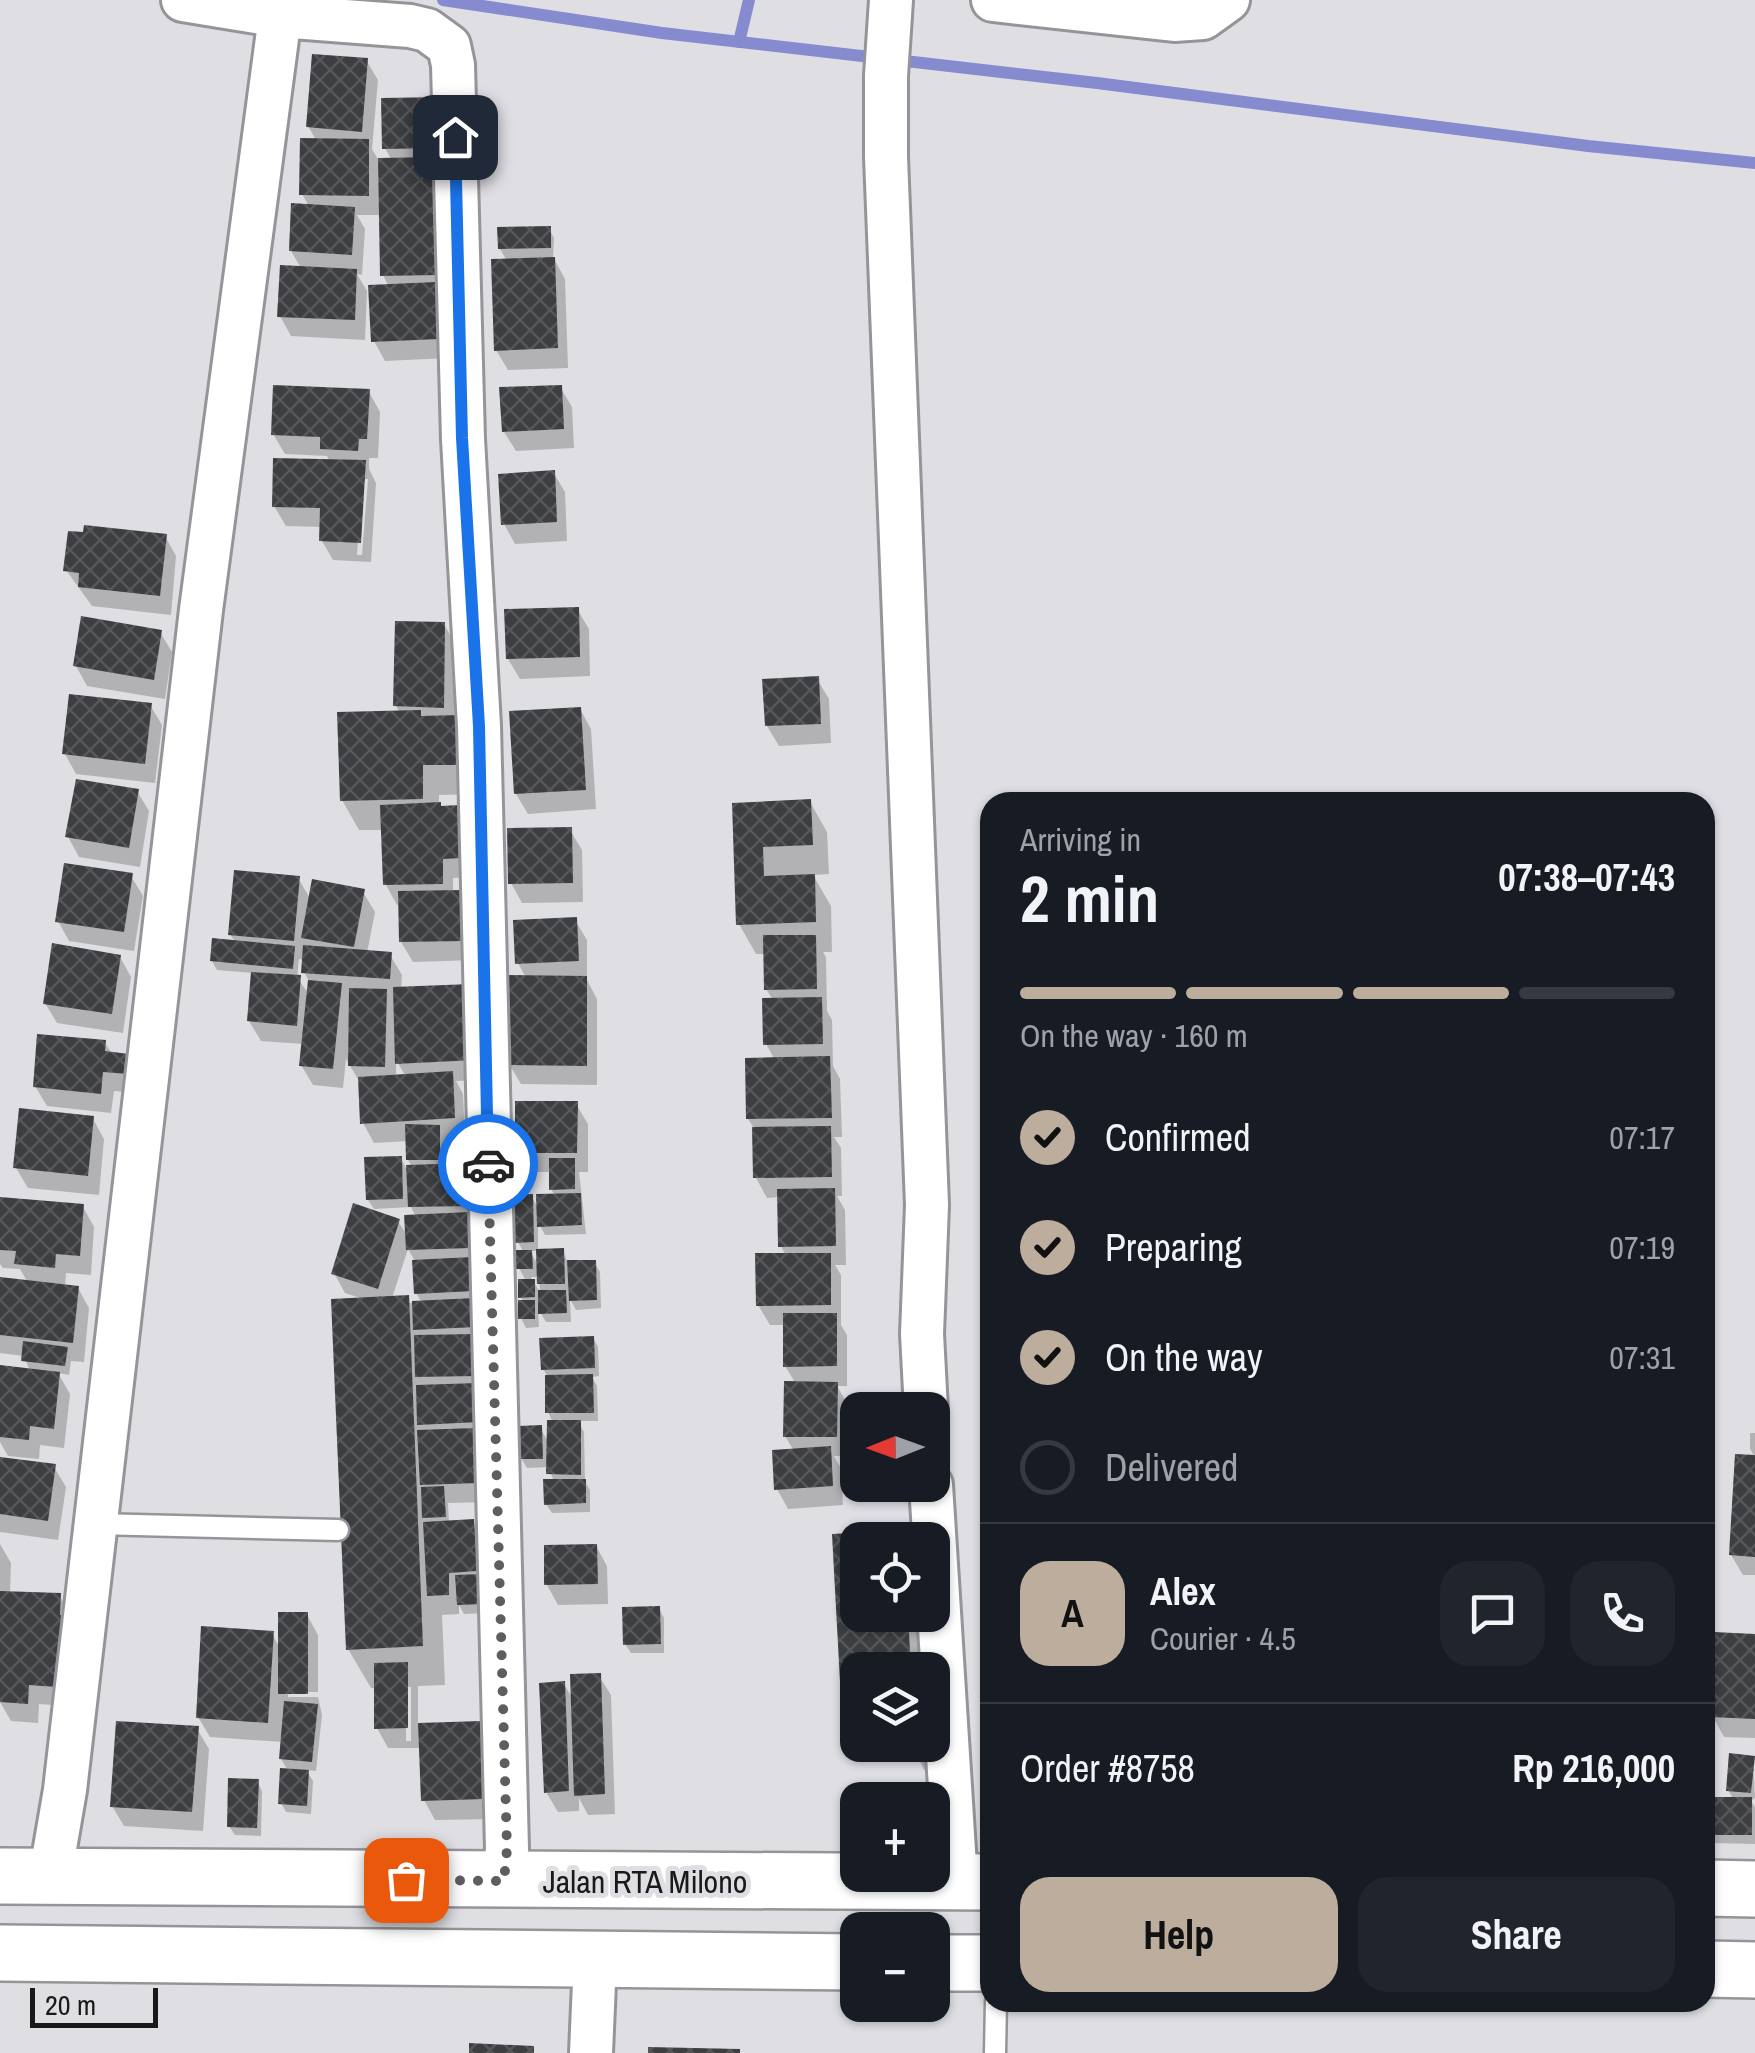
<!DOCTYPE html>
<html lang="en">
<head>
<meta charset="utf-8">
<style>
	body { margin:0; font-family:"Archivo Narrow",sans-serif; background:#20242c; color:#f1f3f6; height:100vh; display:flex; flex-direction:column; font-size:38px; white-space:nowrap }
	* { box-sizing:border-box; margin:0 }
	p { font-size:32px; color:#9ea1a6 }
	.icon { flex:none; width:55px; height:55px; fill:none; stroke:currentColor; stroke-width:2; stroke-linecap:round; stroke-linejoin:round }
	.map { position:relative; flex:1; overflow:hidden }
	.details { position:absolute; left:980px; top:792px; width:735px; height:1220px; display:flex; flex-direction:column; background:#171b24; border-radius:30px; box-shadow:0 2px 8px #0004 }
	.details>* { flex:none }
	.needle { width:65px; rotate:269deg }
	.tools { position:absolute; left:840px; top:1392px; display:grid; gap:20px }
	.tools a { display:grid; place-items:center; width:110px; height:110px; border-radius:20px; background:#171b24; box-shadow:0 2px 8px #0004; font-size:50px }
	.scale { position:absolute; left:30px; bottom:25px; width:128px; box-sizing:border-box; padding-left:10px; border:5px solid #19191a; border-top:0; font-size:28px; line-height:35px; white-space:nowrap; color:#19191a; -webkit-text-stroke:8px #dfdfe3; paint-order:stroke }
	.pin { position:absolute; display:grid; place-items:center; width:85px; height:85px; color:#fff; margin:-42px; border-radius:20px; box-shadow:0 5px 15px #0006 }
	.courier { position:absolute; display:grid; place-items:center; width:100px; height:100px; margin:-50px; border:8px solid #1a73e8; border-radius:50%; background:#fff; color:#222; box-shadow:0 2px 12px #0007 }
	.headline em { font-style:normal; font-weight:700 }
	.headline div { display:flex; flex-direction:column-reverse }
	.headline { display:flex; align-items:center; justify-content:space-between; height:170px; padding:0 40px }
	h1 { font-size:65px; font-weight:700; line-height:75px }
	.bar { display:grid; grid-template-columns:repeat(4,1fr); gap:15px 10px; align-content:center; height:120px; padding:0 40px }
	.bar i { height:12px; border-radius:8px; background:#363941 }
	.bar .selected { background:#bcad9d }
	.bar p { grid-column:span 4 }
	.line { display:flex; align-items:center; gap:25px; padding:0 40px; border-top:2px solid #363941 }
	.line div { flex:1 }
	.round { display:grid; place-items:center; flex:none; width:105px; height:105px; border-radius:30px; background:#20242c }
	ol { padding:0 40px; list-style:none }
	li { display:flex; align-items:center; gap:30px; height:110px }
	li p { margin-inline-start:auto }
	li .icon { padding:10px; border-radius:50%; background:#bcad9d; color:#111; stroke-width:4 }
	li:last-child { color:#9ea1a6 }
	li i { width:55px; height:55px; border:5px solid #363941; border-radius:50% }
	.primary-button { display:flex; gap:20px; margin-top:auto; padding:20px 40px }
	.primary-button a { flex:1; height:115px; border-radius:30px; background:#bcad9d; color:#111; font-size:40px; font-weight:700; line-height:115px; text-align:center }
	.primary-button a+a { background:#20242c; color:#f1f3f6 }
	.map>svg:first-child { display:block }
	.shadow { fill:#0003; fill-rule:evenodd }
	.lines { fill:none; stroke-linecap:round; stroke-linejoin:round }
	.stream { stroke:#858bce; stroke-width:12 }
	.building { fill:url(#building-cross-hatch) }
	.lane-casing { stroke:#959599; stroke-width:25 }
	.street-casing { stroke:#959599; stroke-width:48 }
	.highway-casing { stroke:#959599; stroke-width:60 }
	.lane { stroke:#fff; stroke-width:20 }
	.street { stroke:#fff; stroke-width:42 }
	.highway { stroke:#fff; stroke-width:55 }
	.done { stroke:#5e5e60; stroke-width:10; stroke-dasharray:0 18 }
	.route { stroke:#1a73e8; stroke-width:12 }
	.labels { text-anchor:middle; stroke-width:10; stroke-linejoin:round; paint-order:stroke }
	.street-label { font-size:32px; fill:#19191a; stroke:#dfdfe3 }
</style>
</head>
<body>
<div class="map">
<svg width="1755" height="2053" viewBox="0 0 1755 2053">
	<defs>
		<pattern id="building-cross-hatch" width="8" height="8" patternUnits="userSpaceOnUse" patternTransform="scale(2.5)"><rect width="8" height="8" fill="#3d3e41"/><path d="M0 0l8 8M0 8l8-8" fill="none" stroke="#565759"/></pattern>
	</defs>
	<rect width="100%" height="100%" fill="#dfdfe3"/>
	<g class="shadow">
		<path d="M366,60L378,80L372,149L379,161H392L385,148L440,100L448,358L385,361L374,341L389,287L383,275L382,215H357L365,229L362,275L357,274L367,291L365,340L291,336L280,316L301,268L291,251L309,206L302,194L316,140L308,126Z"/>
		<path d="M549,229L554,238L553,257L565,279L568,368L508,370L496,350L507,261L500,249Z"/>
		<path d="M560,387L572,407L574,448L516,451L504,432Z"/>
		<path d="M369,392L380,412L378,458H369V469L376,483L371,562L333,560L322,541V527L286,526L274,506L330,462L327,456L285,454L273,434ZM363,479H368L362,555H357Z"/>
		<path d="M553,472L565,492L567,541L515,544L504,524Z"/>
		<path d="M165,536L176,556L171,615L92,606L66,570Z"/>
		<path d="M577,609L589,629L590,676L520,679L508,659Z"/>
		<path d="M444,624L455,644L454,718L477,794L439,795V807H458L471,877L453,878V892L475,960L413,962L401,942V904L397,905L386,885L384,830H359L342,800L400,713L396,706Z"/>
		<path d="M160,632L172,652L165,699L87,686L76,666Z"/>
		<path d="M817,679L829,699L831,743L779,746L767,726Z"/>
		<path d="M150,705L162,725L155,783L76,774L65,754Z"/>
		<path d="M580,709L591,729L596,809L528,814L516,794Z"/>
		<path d="M137,791L149,811L140,867L79,857L68,837Z"/>
		<path d="M810,802L827,832L829,874L813,875L831,906L832,952H823L826,957L827,1011L832,1020L833,1066L840,1079L842,1137H834L841,1148L842,1196H837L845,1210L846,1265H835L841,1275V1325L847,1335V1386H837L848,1405L847,1456H834L841,1468L843,1505L788,1509L777,1489L794,1451L785,1436L796,1384L785,1366V1325H770L758,1305L786,1256L781,1246L780,1197L767,1198L756,1178L755,1130L748,1119L775,1060L766,1044L773,1000L766,989L765,954H756L739,924L734,805Z"/>
		<path d="M570,830L582,850L583,902L522,903L511,883Z"/>
		<path d="M131,876L143,896L134,951L69,941L58,921Z"/>
		<path d="M298,878L311,900L363,892L375,912L367,953L390,955L402,975L401,990L485,1080L456,1081L463,1094L465,1137L444,1139V1167L468,1166L488,1502L448,1503L449,1523L473,1522L484,1542L487,1613L464,1614L459,1605V1614L442,1615L445,1685L418,1686V1726L480,1724L492,1744L494,1819L435,1820L424,1800L422,1748H388L377,1728L376,1688H371L348,1649L363,1299L345,1293L334,1273L398,1221L408,1237L416,1217L411,1207L374,1209L368,1200L401,1159L406,1168H413L408,1160V1141L374,1143L363,1123L361,1084L346,1059L343,1088L313,1085L301,1065L304,1044L261,1041L249,1021L253,973L217,970L212,961L235,942L230,934ZM299,959L305,960L304,972L310,983L309,994L297,978ZM396,1060L402,1070L406,1077H396ZM408,1249L415,1261L416,1293L422,1303H410L407,1298H392ZM406,1687H411V1741H406Z"/>
		<path d="M575,920L587,940V980L597,999V1085L521,1084L509,1064L526,978L518,963Z"/>
		<path d="M120,957L131,977L123,1033L57,1023L45,1003Z"/>
		<path d="M105,1043L112,1054L128,1056L138,1093L114,1091L111,1113L47,1106L35,1086Z"/>
		<path d="M576,1104L588,1124V1172H579L586,1234L545,1235L538,1222V1251H530L539,1267L563,1251L568,1263L594,1262L600,1272L601,1308L576,1310L570,1299L571,1322H546L538,1309L539,1327L526,1328L521,1318L524,1303L521,1297L526,1281L519,1268L524,1253L518,1242L532,1197L539,1210L555,1196L551,1189L552,1172H529L517,1152ZM531,1277H539L540,1292Z"/>
		<path d="M93,1119L104,1139L99,1195L28,1188L16,1168Z"/>
		<path d="M0,1200L83,1207L94,1227L91,1275L66,1273L65,1287L78,1288L89,1308L84,1362L71,1361L69,1375L58,1373L70,1394L64,1448L40,1445L39,1459L8,1456L0,1442V1368L30,1371L24,1356L0,1353V1280L28,1283L20,1269L3,1268L0,1264Z"/>
		<path d="M593,1338L598,1347L599,1376L592,1377L597,1386L598,1421H578L584,1432L585,1482L590,1490V1512L552,1513L546,1504L554,1482L549,1467L527,1468L521,1458L540,1428L549,1443L553,1423L548,1412V1377L543,1369Z"/>
		<path d="M1750,1433H1755V1575H1743L1731,1555L1755,1457L1750,1449Z"/>
		<path d="M0,1459L54,1467L66,1487L58,1540L0,1532Z"/>
		<path d="M902,1532L907,1540H858V1615H922L925,1670H858V1708L842,1681L835,1536Z"/>
		<path d="M0,1544L11,1563L10,1594L59,1595L71,1615L67,1706L39,1704L38,1723L11,1721L0,1702Z"/>
		<path d="M596,1546L607,1566L608,1604L558,1605L547,1585Z"/>
		<path d="M659,1609L664,1618V1653H631L625,1644Z"/>
		<path d="M307,1615L318,1635V1692H288V1697H318L322,1715L316,1771L306,1770L313,1781L311,1814L286,1812L281,1803L288,1771L281,1759L283,1742L210,1737L198,1717L272,1634L280,1648Z"/>
		<path d="M1755,1636V1738L1724,1737L1713,1717Z"/>
		<path d="M599,1676L611,1695L615,1814L588,1815L579,1798V1811L558,1812L546,1792L564,1684L574,1701Z"/>
		<path d="M197,1729L209,1749L203,1831L124,1826L112,1806Z"/>
		<path d="M912,1745H932L953,1768L924,1770Z"/>
		<path d="M1753,1758L1755,1798L1751,1801L1755,1807V1844L1711,1843L1706,1834L1734,1800L1728,1790Z"/>
		<path d="M257,1781L262,1791L261,1836L235,1835L229,1826Z"/>
	</g>
	<g class="lines">
		<g class="stream">
			<path d="M443,0L662,33L1097,83L1588,146L1755,163"/>
			<path d="M739,42L749,0"/>
		</g>
	</g>
	<g class="building">
		<path d="M312,54L368,58L362,132L306,127Z"/>
		<path d="M442,97L443,148L382,149L381,98Z"/>
		<path d="M300,138L369,139V196L299,195Z"/>
		<path d="M436,157L438,275L380,276L378,158Z"/>
		<path d="M291,203L355,207L352,255L289,251Z"/>
		<path d="M551,226V248L498,249L497,227Z"/>
		<path d="M555,257L558,348L494,351L491,259Z"/>
		<path d="M280,265L357,269L355,320L277,317Z"/>
		<path d="M436,282L438,339L371,342L368,285Z"/>
		<path d="M273,385L370,389L367,439H359L358,451L320,449V437L271,435Z"/>
		<path d="M562,385L564,429L502,432L499,387Z"/>
		<path d="M273,458L366,460L361,543L319,541L320,508L272,507Z"/>
		<path d="M555,470L557,522L501,525L498,474Z"/>
		<path d="M84,525L167,534L160,596L78,587L79,573L63,571L68,531L83,532Z"/>
		<path d="M579,607L580,657L506,659L504,609Z"/>
		<path d="M81,616L162,630L154,680L73,666Z"/>
		<path d="M395,621L445,622L444,708L393,706Z"/>
		<path d="M819,676L821,724L765,726L762,679Z"/>
		<path d="M69,694L152,703L145,764L62,754Z"/>
		<path d="M581,707L586,790L514,794L509,711Z"/>
		<path d="M421,710V716L460,715L461,765H423V799L340,801L337,712Z"/>
		<path d="M76,779L139,789L129,848L65,837Z"/>
		<path d="M811,799L813,845L763,847L764,876L815,874L816,922L736,925L732,803Z"/>
		<path d="M441,802V806L460,805L461,858L443,859V884L383,885L380,805Z"/>
		<path d="M572,827L573,883L508,884L507,828Z"/>
		<path d="M64,863L133,873L124,932L55,922Z"/>
		<path d="M234,870L300,876L294,941L228,935Z"/>
		<path d="M312,879L365,889L354,947L301,938Z"/>
		<path d="M464,890L465,941L399,942L398,891Z"/>
		<path d="M577,917L579,961L515,964L513,920Z"/>
		<path d="M763,935H816L817,989L764,990Z"/>
		<path d="M212,938L295,946L293,969L210,961Z"/>
		<path d="M52,943L121,955L112,1014L43,1004Z"/>
		<path d="M303,945L392,952L390,979L301,973Z"/>
		<path d="M251,972L301,975L297,1026L247,1021Z"/>
		<path d="M508,975L587,976V1066L507,1065Z"/>
		<path d="M308,980L342,983L333,1069L299,1066Z"/>
		<path d="M471,984L475,1060L395,1064L393,987Z"/>
		<path d="M349,988L387,989L385,1067L348,1066Z"/>
		<path d="M822,997L823,1044L763,1045L762,998Z"/>
		<path d="M37,1034L106,1040L105,1051L129,1054L128,1074L103,1072L101,1094L33,1087Z"/>
		<path d="M830,1056L832,1118L746,1119L745,1058Z"/>
		<path d="M453,1071L455,1118L360,1124L358,1077Z"/>
		<path d="M515,1101H578L577,1153H515Z"/>
		<path d="M19,1108L94,1116L88,1176L13,1168Z"/>
		<path d="M405,1124L440,1125V1160H406Z"/>
		<path d="M831,1126L832,1177L753,1178L752,1127Z"/>
		<path d="M402,1156L403,1199L366,1200L364,1157Z"/>
		<path d="M549,1158H575V1189L549,1190Z"/>
		<path d="M470,1163L471,1206L408,1207L406,1165Z"/>
		<path d="M835,1188L836,1246L778,1247L777,1189Z"/>
		<path d="M581,1193L582,1225L537,1227L536,1194Z"/>
		<path d="M533,1194L534,1242L515,1243V1195Z"/>
		<path d="M0,1197L84,1204L80,1256L56,1254L55,1268L14,1264L16,1251L0,1250Z"/>
		<path d="M353,1203L400,1219L378,1289L331,1274Z"/>
		<path d="M470,1212L471,1248L406,1250L404,1215Z"/>
		<path d="M564,1248L565,1284H537L536,1249Z"/>
		<path d="M516,1250H532L533,1269H516Z"/>
		<path d="M755,1253H831V1305L756,1306Z"/>
		<path d="M472,1257L474,1291L414,1294L412,1260Z"/>
		<path d="M567,1260H596L597,1300L569,1301Z"/>
		<path d="M0,1277L79,1286L73,1343L0,1335Z"/>
		<path d="M518,1279H535V1297L518,1298Z"/>
		<path d="M538,1290H566L567,1313L538,1314Z"/>
		<path d="M409,1295L423,1646L346,1650L331,1299Z"/>
		<path d="M475,1298L476,1327L413,1330L412,1301Z"/>
		<rect x="518" y="1300" width="17" height="19"/>
		<path d="M783,1313H837V1366L783,1367Z"/>
		<path d="M476,1334L477,1376L415,1377L414,1335Z"/>
		<path d="M594,1336L595,1368L541,1370L539,1338Z"/>
		<path d="M23,1341L68,1347L65,1366L21,1361Z"/>
		<path d="M0,1365L60,1372L54,1429L30,1426L29,1440L0,1437Z"/>
		<path d="M593,1374L594,1413H545V1375Z"/>
		<path d="M784,1381L838,1382L837,1437H783Z"/>
		<path d="M478,1383L480,1422L417,1425L416,1385Z"/>
		<path d="M547,1420H581V1475L546,1474Z"/>
		<path d="M542,1425L543,1459H519L518,1426Z"/>
		<path d="M476,1428L478,1483L420,1485L417,1430Z"/>
		<path d="M831,1446L833,1486L774,1490L772,1450Z"/>
		<path d="M1735,1454L1755,1455V1557L1729,1555Z"/>
		<path d="M0,1457L56,1464L48,1521L0,1514Z"/>
		<path d="M543,1479H586V1503L544,1505Z"/>
		<path d="M444,1486L446,1517L422,1518L421,1487Z"/>
		<path d="M474,1519L477,1571L449,1573V1595L427,1596L423,1522Z"/>
		<path d="M904,1530V1540H858V1615H908L911,1670H858V1681L840,1682L832,1534Z"/>
		<path d="M597,1544L598,1584L544,1585V1545Z"/>
		<path d="M482,1574L484,1604L457,1605L455,1575Z"/>
		<path d="M0,1591L61,1593L60,1615L73,1616L72,1662H58L57,1687L29,1685L28,1704L0,1702Z"/>
		<path d="M660,1606L661,1644L623,1645L622,1607Z"/>
		<rect x="278" y="1612" width="30" height="82"/>
		<path d="M201,1626L274,1631L268,1723L196,1718Z"/>
		<path d="M1714,1632L1755,1634V1719L1710,1717Z"/>
		<path d="M408,1662V1728L374,1729V1663Z"/>
		<path d="M601,1673L605,1794L574,1796L570,1674Z"/>
		<path d="M565,1681L569,1791L544,1793L539,1683Z"/>
		<path d="M284,1701L318,1704L312,1762L279,1759Z"/>
		<path d="M116,1721L199,1726L192,1812L110,1807Z"/>
		<path d="M481,1721L484,1799L421,1801L418,1723Z"/>
		<path d="M1729,1753L1755,1756L1751,1793L1726,1791Z"/>
		<path d="M280,1768L309,1770L307,1806L278,1804Z"/>
		<path d="M228,1778L259,1779L257,1828L227,1827Z"/>
		<rect x="1705" y="1797" width="47" height="38"/>
		<path d="M469,2043L534,2046V2053H469Z"/>
		<path d="M648,2047L740,2049V2053H648Z"/>
	</g>
	<g class="lines">
		<defs>
			<g id="lane">
				<path d="M96,1524L338,1530"/>
				<path d="M995,2053L996,2002"/>
			</g>
			<g id="street">
				<path d="M891,0L886,76V157L927,1205L922,1334L926,1410"/>
				<path d="M993,0L1174,20L1203,18L1228,0"/>
				<path d="M280,16L410,26L427,30L449,46L453,65L463,439L479,726L507,1849L503,1881"/>
				<path d="M931,1485L956,1882"/>
				<path d="M50,1877L65,1790L201,610L280,16L183,0"/>
				<path d="M591,2053L595,1959"/>
			</g>
			<g id="highway">
				<path d="M0,1876L990,1882"/>
				<path d="M1705,1888L1755,1889"/>
				<path d="M0,1953L858,1962"/>
				<path d="M932,1963H990"/>
				<path d="M1705,1969L1755,1970"/>
			</g>
		</defs>
		<use href="#lane" class="lane-casing"/>
		<use href="#street" class="street-casing"/>
		<use href="#highway" class="highway-casing"/>
		<use href="#lane" class="lane"/>
		<use href="#street" class="street"/>
		<use href="#highway" class="highway"/>
	</g>
	<g class="lines">
		<path class="done" d="M406,1880L504,1881L507,1849L488,1164"/>
		<path class="route" d="M455,137L462,438L479,726L488,1164"/>
	</g>
	<g class="labels">
		<g class="street-label">
			<text x="645" y="1893">Jalan RTA Milono</text>
		</g>
	</g>
</svg>
<div class="tools">
<a><svg class="needle" viewBox="-14 -14 28 28"><path d="M0-13l5 13h-10z" fill="#e53935"/><path d="M0 13l5-13h-10z" fill="#9ea1a6"/></svg></a>
<a><svg class="icon" aria-label="locate" viewBox="0 0 24 24"><circle cx="12" cy="12" r="6"/><path d="M12 2v4M12 18v4M2 12h4M18 12h4"/></svg></a>
<a><svg class="icon" aria-label="layers" viewBox="0 0 24 24"><path d="M12 4l9 5-9 5-9-5zM3 14l9 5 9-5"/></svg></a>
<a>+</a>
<a>−</a>
</div>
<div class="scale">20 m</div>
<div class="pin" style="left:406px;top:1880px;background:#ea580c"><svg class="icon" aria-label="bag" viewBox="0 0 24 24"><path d="M5 8h14l-1 12H6zM9 8a3 3 0 0 1 6 0"/></svg></div>
<div class="pin" style="left:455px;top:137px;background:#1f2937"><svg class="icon" aria-label="home" viewBox="0 0 24 24"><path d="M3 11l9-7 9 7M6 9v11h12V9"/></svg></div>
<div class="courier" style="left:488px;top:1164px"><svg class="icon" aria-label="car" viewBox="0 0 24 24"><path d="M5 17H2v-5l4-1 3-4h7l3 4 3 1v5h-3M9 17h6M6 11h13"/><circle cx="7" cy="17" r="2"/><circle cx="17" cy="17" r="2"/></svg></div>
<section class="details">
<div class="headline"><div><h1>2 min</h1><p>Arriving in</p></div><em>07:38–07:43</em></div>
<div class="bar"><i class="selected"></i><i class="selected"></i><i class="selected"></i><i></i><p>On the way · 160 m</p></div>
<ol>
<li><svg class="icon" aria-label="check" viewBox="0 0 24 24"><path d="M5 12l5 5 9-10"/></svg>Confirmed<p>07:17</p></li>
<li><svg class="icon" aria-label="check" viewBox="0 0 24 24"><path d="M5 12l5 5 9-10"/></svg>Preparing<p>07:19</p></li>
<li><svg class="icon" aria-label="check" viewBox="0 0 24 24"><path d="M5 12l5 5 9-10"/></svg>On the way<p>07:31</p></li>
<li><i></i>Delivered</li>
</ol>
<div class="line" style="height:180px"><b class="round" style="background:#bcad9d;color:#111">A</b><div><b>Alex</b><p>Courier · 4.5</p></div><a class="round"><svg class="icon" aria-label="chat" viewBox="0 0 24 24"><path d="M4 5h16v11H9l-5 4z"/></svg></a><a class="round"><svg class="icon" aria-label="phone" viewBox="0 0 24 24"><path d="M5 4h4l2 5-3 2q2 4 5 5l2-3 5 2v4C11 20 4 13 5 4z"/></svg></a></div>
<div class="line" style="height:130px"><div>Order #8758</div><b>Rp 216,000</b></div>
<div class="primary-button"><a>Help</a><a>Share</a></div>
</section>
</div>
</body>
</html>
